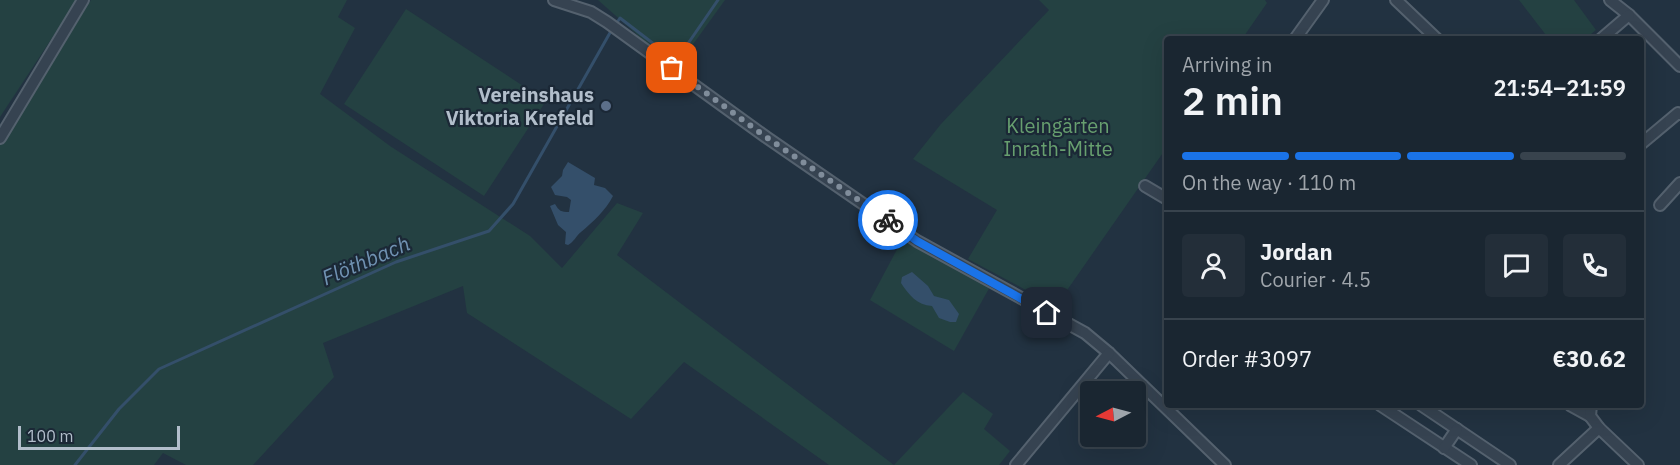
<!DOCTYPE html>
<html lang="en">
<head>
<meta charset="utf-8">
<style>
	body { margin:0; font-family:"IBM Plex Sans",sans-serif; background:#232e39; color:#f1f3f6; height:100vh; display:flex; flex-direction:column; font-size:22px; white-space:nowrap }
	* { box-sizing:border-box; margin:0 }
	p { font-size:20px; color:#9fa5ab }
	.icon { flex:none; width:33px; height:33px; fill:none; stroke:currentColor; stroke-width:2; stroke-linecap:round; stroke-linejoin:round }
	.map { position:relative; flex:1; overflow:hidden }
	.details { position:absolute; left:1164px; top:36px; width:480px; height:372px; display:flex; flex-direction:column; background:#1a2631; border-radius:6px; box-shadow:0 6px 24px #0002,0 0 0 2px #38434d }
	.details>* { flex:none }
	.needle { width:39px; rotate:264deg }
	.tools { position:absolute; left:1080px; top:381px; display:grid; gap:12px }
	.tools a { display:grid; place-items:center; width:66px; height:66px; border-radius:6px; background:#1a2631; box-shadow:0 6px 24px #0002,0 0 0 2px #38434d; font-size:30px }
	.scale { position:absolute; left:18px; bottom:15px; width:162px; box-sizing:border-box; padding-left:6px; border:3px solid #b2becb; border-top:0; font-size:16px; line-height:21px; white-space:nowrap; color:#b2becb; -webkit-text-stroke:4px #1b2836; paint-order:stroke }
	.pin { position:absolute; display:grid; place-items:center; width:51px; height:51px; color:#fff; margin:-26px; border-radius:12px; box-shadow:0 3px 9px #0006 }
	.courier { position:absolute; display:grid; place-items:center; width:60px; height:60px; margin:-30px; border:4px solid #1a73e8; border-radius:50%; background:#fff; color:#222; box-shadow:0 2px 8px #0007 }
	.headline em { font-style:normal; font-weight:600 }
	.headline div { display:flex; flex-direction:column-reverse }
	.headline { display:flex; align-items:center; justify-content:space-between; height:102px; padding:0 18px }
	h1 { font-size:39px; font-weight:600; line-height:45px }
	.bar { display:grid; grid-template-columns:repeat(4,1fr); gap:9px 6px; align-content:center; height:72px; padding:0 18px }
	.bar i { height:8px; border-radius:4px; background:#38434d }
	.bar .current { background:#1a73e8 }
	.bar p { grid-column:span 4 }
	.line { display:flex; align-items:center; gap:15px; padding:0 18px; border-top:2px solid #38434d }
	.line div { flex:1 }
	.round { display:grid; place-items:center; flex:none; width:63px; height:63px; border-radius:6px; background:#232e39 }
	.map>svg:first-child { display:block }
	.green { fill:#244142 }
	.water { fill:#344f6a }
	.lines { fill:none; stroke-linecap:round; stroke-linejoin:round }
	.stream { stroke:#344f6a; stroke-width:3 }
	.street-casing { stroke:#54616e; stroke-width:14 }
	.street { stroke:#364351; stroke-width:10 }
	.done { stroke:#808d9b; stroke-width:6; stroke-dasharray:0 10.8 }
	.route { stroke:#1a73e8; stroke-width:8 }
	.service-dot { fill:#5c6f8a; stroke:#1b2836; stroke-width:2 }
	.labels { text-anchor:middle; stroke-width:4.5; stroke-linejoin:round; paint-order:stroke }
	.poi-label { font-size:20px; font-weight:bold; fill:#b2becb; stroke:#1b2836; text-anchor:end }
	.park-label { font-size:20px; fill:#679f6f; stroke:#1b2836 }
	.water-label { font-size:21px; font-style:italic; fill:#7092b2; stroke:#1b2836 }
</style>
</head>
<body>
<div class="map">
<svg width="1680" height="465" viewBox="0 0 1680 465">
	<rect width="100%" height="100%" fill="#223241"/>
	<g class="green">
		<path d="M0,0H77L0,117Z"/>
		<path d="M91,0H347L338,17L355,28L320,94L390,146L530,236L562,268L617,203L643,213L617,255L894,465H829L684,362L631,419L467,313L463,286L323,343L334,377L253,465H186L163,453L154,465H0V142Z"/>
		<path d="M598,0H725L681,61L677,70Z"/>
		<path d="M1039,0H1265L1267,3L1242,39H1167V147L1056,306L968,259L997,210L913,159L941,124L1049,10Z"/>
		<path d="M1519,0H1574L1596,30L1585,39H1549Z"/>
		<path d="M406,9L546,101L484,196L344,104Z"/>
		<path d="M902,240L991,285L954,351L870,300Z"/>
		<path d="M963,392L993,414L984,429L1010,451L999,465H894Z"/>
	</g>
	<g class="water">
		<path d="M568,162L595,178L594,185L605,188L613,196C605,211 594,221 581,232C576,236 574,242 568,245L565,244L566,232L558,225L550,206L555,204C559,211 561,212 569,212L571,200L567,197L555,195L551,187L562,176L563,170Z"/>
		<path d="M912,272L928,286L934,296L949,300L959,314L956,322H950L939,318L932,306C917,305 909,295 901,283L902,277Z"/>
	</g>
	<g class="lines">
		<g class="stream">
			<path d="M616,24L620,18L676,61L718,0"/>
			<path d="M75,465L119,409L159,369L396,262L489,231L513,204L611,31"/>
		</g>
		<defs>
			<g id="street">
				<path d="M554,0L591,12L607,22L766,137L917,241L1085,333L1109,353L1225,465"/>
				<path d="M1396,0L1437,39"/>
				<path d="M1610,0L1629,15L1680,66"/>
				<path d="M1295,39L1323,0"/>
				<path d="M1601,39L1629,15"/>
				<path d="M0,138L83,0"/>
				<path d="M1641,144L1678,113L1680,114"/>
				<path d="M1145,186L1167,199"/>
				<path d="M1660,205L1680,183"/>
				<path d="M1380,405L1471,465"/>
				<path d="M1421,405L1510,465"/>
				<path d="M1570,405L1590,416"/>
				<path d="M1591,405L1590,416L1599,428L1638,465"/>
				<path d="M1444,448L1457,429"/>
				<path d="M1016,465L1109,353"/>
				<path d="M1559,465L1599,428"/>
			</g>
		</defs>
		<use href="#street" class="street-casing"/>
		<use href="#street" class="street"/>
	</g>
	<g class="lines">
		<path class="done" d="M672,68L766,137L888,220"/>
		<path class="route" d="M888,220L917,241L1047,313"/>
	</g>
	<circle class="service-dot" cx="606" cy="106" r="6"/>
	<g class="labels">
		<g class="poi-label">
			<text x="594" y="102">Vereinshaus<tspan x="594" dy="23">Viktoria Krefeld</tspan></text>
		</g>
		<g class="park-label">
			<text x="1058" y="133">Kleingärten<tspan x="1058" dy="23">Inrath-Mitte</tspan></text>
		</g>
		<g class="water-label">
			<text transform="translate(366 261) rotate(-23)" y="7">Flöthbach</text>
		</g>
	</g>
</svg>
<div class="tools">
<a><svg class="needle" viewBox="-14 -14 28 28"><path d="M0-13l5 13h-10z" fill="#e53935"/><path d="M0 13l5-13h-10z" fill="#9fa5ab"/></svg></a>
</div>
<div class="scale">100 m</div>
<div class="pin" style="left:672px;top:68px;background:#ea580c"><svg class="icon" aria-label="bag" viewBox="0 0 24 24"><path d="M5 8h14l-1 12H6zM9 8a3 3 0 0 1 6 0"/></svg></div>
<div class="pin" style="left:1047px;top:313px;background:#1f2937"><svg class="icon" aria-label="home" viewBox="0 0 24 24"><path d="M3 11l9-7 9 7M6 9v11h12V9"/></svg></div>
<div class="courier" style="left:888px;top:220px"><svg class="icon" aria-label="bike" viewBox="0 0 24 24"><circle cx="6" cy="16" r="4"/><circle cx="18" cy="16" r="4"/><path d="M6 16l4-8h5l3 8M10 8l3 8H6M13 5h3"/></svg></div>
<section class="details">
<div class="headline"><div><h1>2 min</h1><p>Arriving in</p></div><em>21:54–21:59</em></div>
<div class="bar"><i class="current"></i><i class="current"></i><i class="current"></i><i></i><p>On the way · 110 m</p></div>
<div class="line" style="height:108px"><a class="round"><svg class="icon" aria-label="person" viewBox="0 0 24 24"><circle cx="12" cy="8" r="4"/><path d="M4 21q1-7 8-7t8 7"/></svg></a><div><b>Jordan</b><p>Courier · 4.5</p></div><a class="round"><svg class="icon" aria-label="chat" viewBox="0 0 24 24"><path d="M4 5h16v11H9l-5 4z"/></svg></a><a class="round"><svg class="icon" aria-label="phone" viewBox="0 0 24 24"><path d="M5 4h4l2 5-3 2q2 4 5 5l2-3 5 2v4C11 20 4 13 5 4z"/></svg></a></div>
<div class="line" style="height:78px"><div>Order #3097</div><b>€30.62</b></div>
</section>
</div>
</body>
</html>
